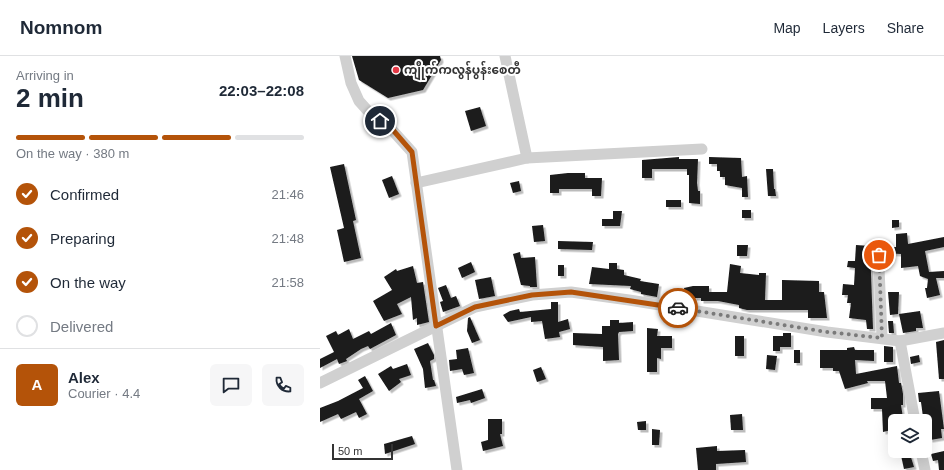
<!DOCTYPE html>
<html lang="en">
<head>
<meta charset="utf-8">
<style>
	body { margin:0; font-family:Helvetica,"Noto Sans Myanmar",sans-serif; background:#f6f6f7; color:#1f2937; height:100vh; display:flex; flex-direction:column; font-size:15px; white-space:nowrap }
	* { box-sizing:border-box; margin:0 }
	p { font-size:13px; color:#747a83 }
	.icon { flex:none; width:22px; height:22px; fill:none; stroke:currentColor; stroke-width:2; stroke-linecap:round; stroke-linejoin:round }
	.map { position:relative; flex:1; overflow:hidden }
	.side { display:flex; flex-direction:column; background:#fff; width:320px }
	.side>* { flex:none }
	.tools { position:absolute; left:568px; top:358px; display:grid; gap:8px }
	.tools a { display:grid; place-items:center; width:44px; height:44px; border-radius:6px; background:#fff; box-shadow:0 4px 16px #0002; font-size:20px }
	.scale { position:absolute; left:12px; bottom:10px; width:61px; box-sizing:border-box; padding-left:4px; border:2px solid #333; border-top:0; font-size:11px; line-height:14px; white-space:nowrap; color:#333; -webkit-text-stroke:3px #fff; paint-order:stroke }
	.pin { position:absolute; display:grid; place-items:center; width:34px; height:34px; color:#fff; margin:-17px; border:2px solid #fff; border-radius:50%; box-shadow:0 1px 4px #0007 }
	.courier { position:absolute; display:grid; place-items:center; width:40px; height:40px; margin:-20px; border:3px solid #b45309; border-radius:50%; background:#fff; color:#222; box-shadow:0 1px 5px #0007 }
	.headline em { font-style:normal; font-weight:800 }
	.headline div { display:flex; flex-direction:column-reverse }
	.headline { display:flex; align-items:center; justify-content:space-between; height:68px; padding:0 16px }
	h1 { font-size:26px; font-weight:800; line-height:30px }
	.bar { display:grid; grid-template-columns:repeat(4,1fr); gap:6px 4px; align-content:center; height:48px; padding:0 16px }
	.bar i { height:5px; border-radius:3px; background:#e0e1e3 }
	.bar .on { background:#b45309 }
	.bar p { grid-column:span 4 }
	.line { display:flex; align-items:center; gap:10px; padding:0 16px; border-top:1px solid #e0e1e3 }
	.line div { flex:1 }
	.round { display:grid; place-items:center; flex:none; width:42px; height:42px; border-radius:6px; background:#f6f6f7 }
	ol { padding:0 16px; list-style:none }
	li { display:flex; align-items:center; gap:12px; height:44px }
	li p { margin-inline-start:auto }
	li .icon { padding:4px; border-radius:50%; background:#b45309; color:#fff; stroke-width:4 }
	li:last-child { color:#747a83 }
	li i { width:22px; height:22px; border:2px solid #e0e1e3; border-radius:50% }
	header { display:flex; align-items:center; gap:24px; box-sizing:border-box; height:56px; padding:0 20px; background:#fff; border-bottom:1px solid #e0e1e3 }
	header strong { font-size:19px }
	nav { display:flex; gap:22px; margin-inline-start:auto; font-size:14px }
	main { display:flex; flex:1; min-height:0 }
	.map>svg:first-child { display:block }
	.building { fill:#1a1a1a; filter:url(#shadow) }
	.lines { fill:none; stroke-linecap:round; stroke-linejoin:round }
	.minor { stroke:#d0d0d0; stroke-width:11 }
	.done { stroke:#7a7a7a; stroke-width:4; stroke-dasharray:0 7.2 }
	.route { stroke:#b45309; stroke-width:5 }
	.poi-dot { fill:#e63946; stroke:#fff; stroke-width:1.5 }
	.labels { text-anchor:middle; stroke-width:4; stroke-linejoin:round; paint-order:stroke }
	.poi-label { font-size:12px; font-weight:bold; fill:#333; stroke:#fff; text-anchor:start }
</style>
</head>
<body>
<header>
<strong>Nomnom</strong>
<nav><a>Map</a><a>Layers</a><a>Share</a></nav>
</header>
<main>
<section class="side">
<div class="headline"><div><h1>2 min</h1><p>Arriving in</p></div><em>22:03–22:08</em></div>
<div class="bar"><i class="on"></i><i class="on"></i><i class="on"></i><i></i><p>On the way · 380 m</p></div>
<ol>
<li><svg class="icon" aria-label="check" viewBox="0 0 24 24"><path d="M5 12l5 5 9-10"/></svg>Confirmed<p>21:46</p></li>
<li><svg class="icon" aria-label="check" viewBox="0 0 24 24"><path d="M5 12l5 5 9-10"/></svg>Preparing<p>21:48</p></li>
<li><svg class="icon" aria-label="check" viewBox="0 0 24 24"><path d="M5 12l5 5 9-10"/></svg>On the way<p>21:58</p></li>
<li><i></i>Delivered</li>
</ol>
<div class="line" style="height:72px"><b class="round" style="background:#b45309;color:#fff">A</b><div><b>Alex</b><p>Courier · 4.4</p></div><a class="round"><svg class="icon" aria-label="chat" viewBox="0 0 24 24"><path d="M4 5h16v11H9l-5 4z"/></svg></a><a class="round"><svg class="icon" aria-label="phone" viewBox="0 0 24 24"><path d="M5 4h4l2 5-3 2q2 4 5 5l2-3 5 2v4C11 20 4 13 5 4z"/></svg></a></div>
</section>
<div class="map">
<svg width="624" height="414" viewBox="0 0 624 414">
	<defs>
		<filter id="shadow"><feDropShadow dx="2.5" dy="2.5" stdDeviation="0" flood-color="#0004"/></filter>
	</defs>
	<rect width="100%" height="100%" fill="#fff"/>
	<g class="building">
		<path d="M32,0H120L121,4L103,34L68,42L39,24Z"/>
		<path d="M160,51L166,70L151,75L145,55Z"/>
		<path d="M359,101V103H378L377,127L378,135H380V148L369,147V119H367V113H332V122H322V104Z"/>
		<path d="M389,101L421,102L422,121L427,120L428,141H422V132L405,129V121H400V115H397V108H389Z"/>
		<path d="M24,108L36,164L33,165L41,202L24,206L17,174L24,172L10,111Z"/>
		<path d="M446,113H453L454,133H455L456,140H448Z"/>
		<path d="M248,117H265V122H282L281,140H272V133H239V137H230V119Z"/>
		<path d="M72,120L79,138L69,142L62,124Z"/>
		<path d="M199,125L201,135L193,137L190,127Z"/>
		<rect x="346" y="144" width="15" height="7"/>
		<rect x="422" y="154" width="9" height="8"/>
		<path d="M293,155H302L300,170H282V163H293Z"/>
		<path d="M572,164H579V171L572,172Z"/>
		<path d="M223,169L225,185L214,186L212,170Z"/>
		<path d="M587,177L588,188L624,181V191L605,195L609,216L624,215V222H616L620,239L607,242L605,232H607L608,223L600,220L598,210L581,212V198L565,197V191H576V178Z"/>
		<path d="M238,185L273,186L272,194L238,193Z"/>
		<path d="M417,189H428L427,200H417Z"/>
		<path d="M536,189L550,190L553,273H547L546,264L529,262L531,247H527L528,239H522L523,228L534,229L535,212L527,211L528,205H535Z"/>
		<path d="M200,196L201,202L215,201L217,231H210V230L201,229L193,198Z"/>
		<path d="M151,206L155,216L142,222L138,212Z"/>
		<path d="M289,207H297V213L304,214V219L321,223L320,225L339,228L337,241L321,238V236L310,233L311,230L269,228L272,211L289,213Z"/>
		<path d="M410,208L421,210L420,217L439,219V217H446L445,244H462V224L499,225V236H504L507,262H488V254H427L419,252V249L398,245H381V242H374V240L366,241L364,232L373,230H389V236H407Z"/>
		<rect x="238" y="209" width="6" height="11"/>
		<path d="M93,210L97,227L103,226L109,266L97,269V262L93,264L91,241L77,248L82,258L64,265L53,245L72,234L64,221L76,213L77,215Z"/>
		<path d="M171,221L175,240L159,243L155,224Z"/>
		<path d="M126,229L131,242L136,240L140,250L123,256L120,246L123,245L118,232Z"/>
		<path d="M568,236H579L578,258L570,259Z"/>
		<path d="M231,246H238V266L248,263L250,273L239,276L240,281L225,283L222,265L211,266V261L188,266L183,259L190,255L199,253L200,256L231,253Z"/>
		<path d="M600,255L603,272H596V275L583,277L579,258Z"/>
		<path d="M150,261L160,284L152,287L147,275L148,262Z"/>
		<path d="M290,264H299V267L313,266V275L299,276L298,278L299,304L283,305V291L253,289V277L282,278V270H290Z"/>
		<path d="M568,265H573L574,277H569Z"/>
		<path d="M71,267L76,279L50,293L48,290L41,293L26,303L27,305L19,308L17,303L0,312V303L14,296L6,280L16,275L18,279L29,273L33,283L49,275L51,278Z"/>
		<path d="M327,272L338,273L337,280H352V292H341V303L337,302V316H327Z"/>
		<path d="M463,277H471V291H460V295H453V280H463Z"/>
		<rect x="415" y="280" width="9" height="20"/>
		<path d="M624,284V323H619L616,286Z"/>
		<path d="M108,287L114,299V303L110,305L113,324H114L116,330L105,332L103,313L94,293Z"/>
		<path d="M564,290L573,291V306H564Z"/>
		<path d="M534,291L535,294H554V305L535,304L536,318L577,310L579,327H581L583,338V349H581L583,362L575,364V371H571V374L563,376L562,353H551V342H567L565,325H547L548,327L525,333L519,315H513V312H500V294H527V292Z"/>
		<path d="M148,292L154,317L144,319L142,313L130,315L129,304L137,303L136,294Z"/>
		<rect x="474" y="294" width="6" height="13"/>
		<path d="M447,299L457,300L455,314L446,313Z"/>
		<path d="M599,299L600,306L591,308L590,301Z"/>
		<path d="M87,308L91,319L79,323L81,326L69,335L58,318L71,310L73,313Z"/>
		<path d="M221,311L226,323L217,326L213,314Z"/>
		<path d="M45,320L53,335L39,343L47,358L39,362L36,356L21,363L18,358L0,366V352L18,345L43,332L38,324Z"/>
		<path d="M162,333L165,342L151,347L150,344L137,347L136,341Z"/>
		<path d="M619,335L624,373H621L622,382L610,384L609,376L605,377V361H603L601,346H599L598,337Z"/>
		<path d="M422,358L423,374H411L410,359Z"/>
		<path d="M168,363H182V378H180L183,390L163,395L161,386L168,384Z"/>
		<path d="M326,365V374H318L317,366Z"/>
		<path d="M332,373L340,374L339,389H332Z"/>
		<path d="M92,380L95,388L65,398L64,388Z"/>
		<path d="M397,390V395L425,394L426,406L396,408V414H378L376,392Z"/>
		<path d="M580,395H589L594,411L584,413Z"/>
		<path d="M624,395V414H619L618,404L613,405L611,398Z"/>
	</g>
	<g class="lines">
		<g class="minor">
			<path d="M25,0L31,27L39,45L48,55L73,75L92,96L137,414"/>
			<path d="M185,0L207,102"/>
			<path d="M96,127L207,102L382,93"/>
			<path d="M558,189L562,281"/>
			<path d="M580,285L595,365"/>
			<path d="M0,327L155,251L212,239L251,236L309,244L507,276L580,285L624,277"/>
			<path d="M601,395L605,414"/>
		</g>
	</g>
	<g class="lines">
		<path class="done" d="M358,252L507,276L562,282L559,199"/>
		<path class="route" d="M60,65L73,74L92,96L116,270L155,251L212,239L251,236L358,252"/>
	</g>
	<circle class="poi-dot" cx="76" cy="14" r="4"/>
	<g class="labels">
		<g class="poi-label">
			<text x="84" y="18">ကျိုက်ကလွန်ပွန်းစေတီ</text>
		</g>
	</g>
</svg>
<div class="tools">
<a><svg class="icon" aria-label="layers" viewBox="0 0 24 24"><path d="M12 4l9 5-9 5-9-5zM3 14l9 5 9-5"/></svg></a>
</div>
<div class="scale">50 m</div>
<div class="pin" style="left:559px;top:199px;background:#ea580c"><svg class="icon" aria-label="bag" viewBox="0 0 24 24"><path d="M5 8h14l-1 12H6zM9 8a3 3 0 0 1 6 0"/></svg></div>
<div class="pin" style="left:60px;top:65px;background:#1f2937"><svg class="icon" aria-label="home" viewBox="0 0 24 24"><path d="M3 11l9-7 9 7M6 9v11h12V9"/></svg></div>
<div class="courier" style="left:358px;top:252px"><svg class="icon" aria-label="car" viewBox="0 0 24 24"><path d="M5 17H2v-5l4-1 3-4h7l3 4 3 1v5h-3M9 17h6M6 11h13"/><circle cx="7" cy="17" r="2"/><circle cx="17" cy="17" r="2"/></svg></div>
</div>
</main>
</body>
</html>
